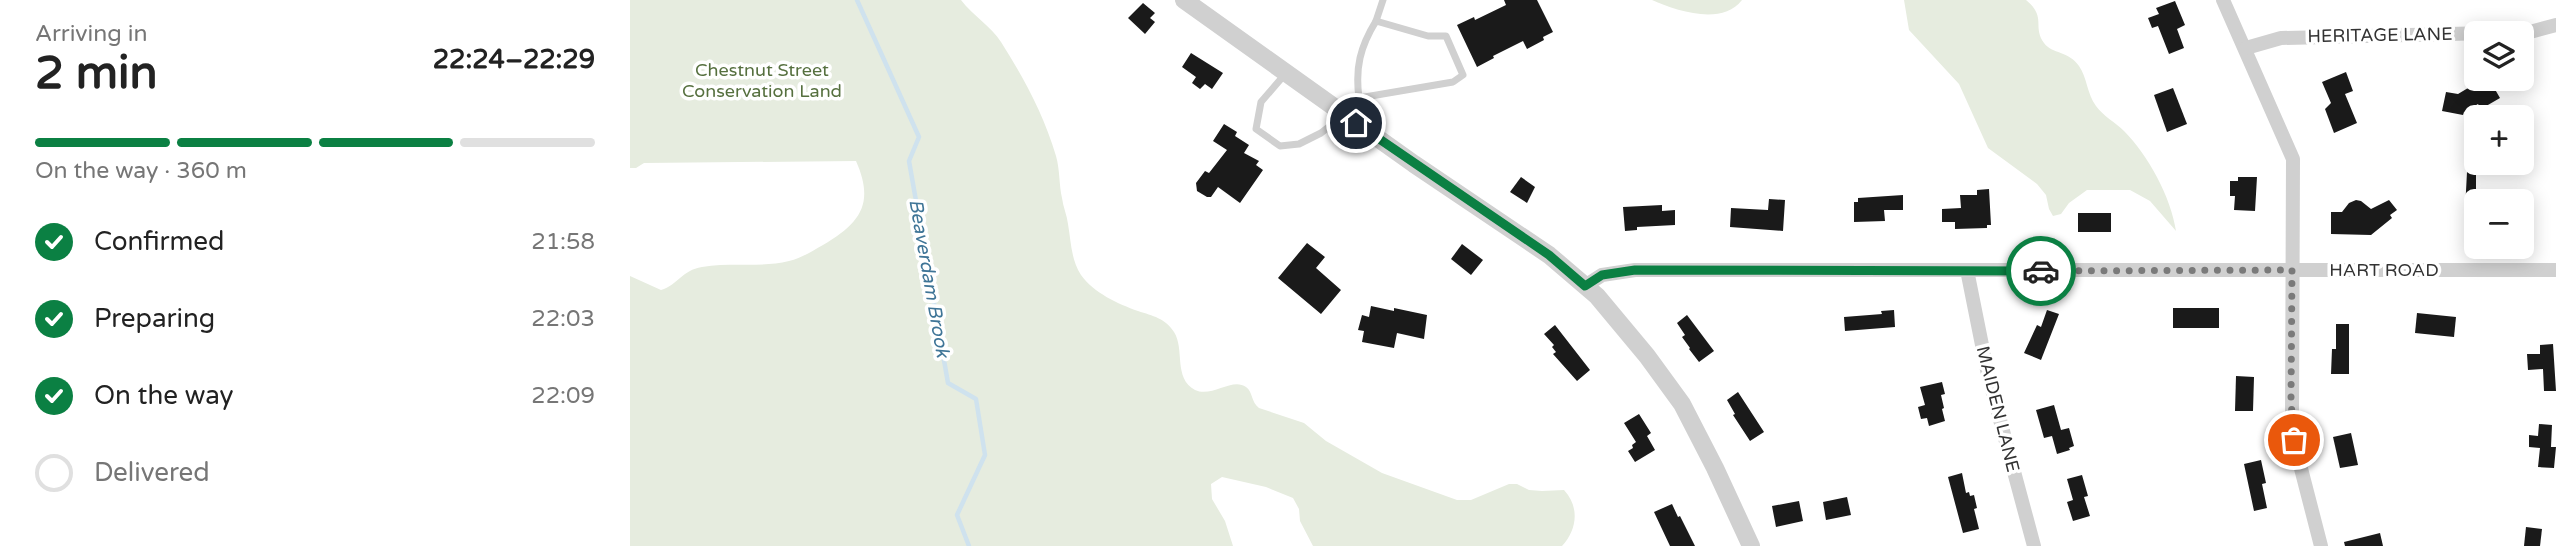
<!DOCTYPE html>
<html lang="en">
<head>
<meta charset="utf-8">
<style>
	body { margin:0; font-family:"Varela Round",sans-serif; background:#f6f6f6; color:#222; height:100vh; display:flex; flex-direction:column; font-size:26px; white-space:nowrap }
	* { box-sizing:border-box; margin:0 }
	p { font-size:23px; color:#767676 }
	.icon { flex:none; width:38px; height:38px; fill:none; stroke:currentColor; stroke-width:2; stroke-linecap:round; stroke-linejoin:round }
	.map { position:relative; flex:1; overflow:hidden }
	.side { display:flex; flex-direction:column; background:#fff; width:630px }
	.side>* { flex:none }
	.controls { position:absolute; left:1834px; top:21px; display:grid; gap:14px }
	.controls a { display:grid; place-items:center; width:70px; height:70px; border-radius:10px; background:#fff; box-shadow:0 4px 18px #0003; font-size:35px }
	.pin { position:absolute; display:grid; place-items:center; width:60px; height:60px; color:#fff; margin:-30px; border:4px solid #fff; border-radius:50%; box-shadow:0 2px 7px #0007 }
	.courier { position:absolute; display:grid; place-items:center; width:70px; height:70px; margin:-35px; border:5px solid #0b8043; border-radius:50%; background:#fff; color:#222; box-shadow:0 2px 9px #0007 }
	.head em { font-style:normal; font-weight:800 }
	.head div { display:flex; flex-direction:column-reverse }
	.head { display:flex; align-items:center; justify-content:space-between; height:119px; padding:0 35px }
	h1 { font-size:46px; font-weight:800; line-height:52px }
	.bar { display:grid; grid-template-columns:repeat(4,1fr); gap:10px 7px; align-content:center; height:84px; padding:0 35px }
	.bar i { height:9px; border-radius:5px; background:#e0e0e0 }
	.bar .active { background:#0b8043 }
	.bar p { grid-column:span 4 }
	ol { padding:0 35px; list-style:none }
	li { display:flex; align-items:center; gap:21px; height:77px }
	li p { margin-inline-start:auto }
	li .icon { padding:7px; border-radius:50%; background:#0b8043; color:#fff; stroke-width:4 }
	li:last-child { color:#767676 }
	li i { width:38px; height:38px; border:4px solid #e0e0e0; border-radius:50% }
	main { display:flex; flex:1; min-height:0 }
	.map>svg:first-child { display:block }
	.green { fill:#e6ecdf }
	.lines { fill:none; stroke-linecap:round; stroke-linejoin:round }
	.stream { stroke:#cfe2ee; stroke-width:4.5 }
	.building { fill:#1a1a1a }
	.service { stroke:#d0d0d0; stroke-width:7 }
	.minor { stroke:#d0d0d0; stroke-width:14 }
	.tertiary { stroke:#d0d0d0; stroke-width:18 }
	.done { stroke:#7a7a7a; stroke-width:7; stroke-dasharray:0 12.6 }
	.route { stroke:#0b8043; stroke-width:9 }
	.labels { text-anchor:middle; stroke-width:7; stroke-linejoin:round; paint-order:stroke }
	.street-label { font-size:18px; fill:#333; stroke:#fff }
	.park-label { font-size:18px; fill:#56703f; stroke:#fff }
	.water-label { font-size:19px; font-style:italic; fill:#3f7597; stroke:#fff }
</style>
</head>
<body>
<main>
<section class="side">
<div class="head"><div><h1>2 min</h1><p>Arriving in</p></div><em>22:24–22:29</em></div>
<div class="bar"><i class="active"></i><i class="active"></i><i class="active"></i><i></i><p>On the way · 360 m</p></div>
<ol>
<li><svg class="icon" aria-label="check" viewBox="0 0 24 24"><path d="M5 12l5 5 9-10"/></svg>Confirmed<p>21:58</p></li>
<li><svg class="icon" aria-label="check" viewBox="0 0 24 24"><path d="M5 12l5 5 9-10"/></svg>Preparing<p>22:03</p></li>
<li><svg class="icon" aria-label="check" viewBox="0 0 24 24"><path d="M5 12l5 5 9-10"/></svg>On the way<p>22:09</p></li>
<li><i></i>Delivered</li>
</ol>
</section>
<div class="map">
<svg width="1926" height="546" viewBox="0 0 1926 546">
	<rect width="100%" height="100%" fill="#fff"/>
	<g class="green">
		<path d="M0,0H331C343,16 361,26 371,42C394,78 414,115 426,156C430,170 429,185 432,198C433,207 437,215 438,224C441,241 441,260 451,275C464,293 488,304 508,311C523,316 535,318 544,332C555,349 543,378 565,390C582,398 602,377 616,387C623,392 621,402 629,408L674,423L696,441L752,473L827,500H841L879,484H887L899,490L912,491L934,490C950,507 947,530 932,546H683L670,521L669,509L663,498L636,487L592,477L581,484L582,499L595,521L603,546H0V276L31,290C48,285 52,270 72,267C101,262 131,268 159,261C172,258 182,251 193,245C230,223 245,204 226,161L14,163L6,168H0Z"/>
		<path d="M1022,0H1112C1092,26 1047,11 1022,0Z"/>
		<path d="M1274,0H1396C1417,17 1402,26 1414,43C1422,54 1439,51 1449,66C1457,77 1457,94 1466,106C1473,116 1485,122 1494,131C1518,155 1541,197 1546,231L1520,201L1500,190H1457L1439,203L1431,214L1423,216L1419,209L1416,195L1407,184L1358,148L1329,84L1279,30Z"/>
	</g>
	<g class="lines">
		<path class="stream" d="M227,0L289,137L279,161L318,383L346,399L355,455L327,515L339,546"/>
	</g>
	<g class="building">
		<path d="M874,0H907L923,32L913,37L914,40L897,49L893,41L863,56L864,58L847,67L827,25L844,17L845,20L876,5Z"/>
		<path d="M1545,1L1555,25L1547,29L1554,48L1539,54L1528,26L1522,28L1518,18L1529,14L1526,8Z"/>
		<path d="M513,3L525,13L520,18L525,22L515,34L498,18Z"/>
		<path d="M561,53L593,73L582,89L575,84L570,89L562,83L566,77L552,67Z"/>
		<path d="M1716,72L1723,91L1715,94L1727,123L1704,133L1695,109L1701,103L1692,82Z"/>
		<path d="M1853,79H1859L1870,98L1851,109L1848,104L1834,112L1833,115L1812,111L1816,92L1828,94Z"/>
		<path d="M1543,88L1557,124L1537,132L1524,95Z"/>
		<path d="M594,124L607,132L605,136L619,145L614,153L629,161L626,165L633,170L610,203L588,187L581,197H577L567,191L566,183L575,171L579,173L597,150L583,141Z"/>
		<path d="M1837,172H1846V190L1884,193V201H1846V210H1835Z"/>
		<path d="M891,177L905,187L897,203L880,192Z"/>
		<path d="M1608,177H1627L1625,211L1604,210L1605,196H1600V181H1608Z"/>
		<path d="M1359,189L1361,225H1357V228L1325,229V222H1312V209L1331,208L1330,195H1347V190Z"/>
		<path d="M1273,195V210H1254L1255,221L1224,222V202H1228V198Z"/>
		<path d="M1139,199L1155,200L1153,231L1100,227L1101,208L1138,210Z"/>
		<path d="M1726,200L1731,201L1741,209L1759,200L1767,210L1760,215L1762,218L1741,235L1701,234V212H1712L1719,203Z"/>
		<path d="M1032,205V211L1045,210V225L1007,227V230L995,231L993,207Z"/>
		<rect x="1448" y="213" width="33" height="19"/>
		<path d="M677,243L695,257L686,268L711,290L691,314L648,278Z"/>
		<path d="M832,244L853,260L841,275L821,259Z"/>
		<path d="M741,306L764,311V308L797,315L794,339L767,333L764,348L732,342L734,331L728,330L732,315L739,317Z"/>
		<rect x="1543" y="308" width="46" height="20"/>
		<path d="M1264,310L1265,327L1215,331L1214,317L1252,314L1251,311Z"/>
		<path d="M1417,310L1429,314L1411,360L1394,353L1407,325L1411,327Z"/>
		<path d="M1787,313L1826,317L1824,337L1785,333Z"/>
		<path d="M1057,315L1084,351L1069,362L1059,349L1060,348L1052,337L1055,335L1047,323Z"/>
		<path d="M1706,324H1719V374H1701L1702,349H1706Z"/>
		<path d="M925,325L960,370L947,381L923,354L926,352L922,347L924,345L914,334Z"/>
		<path d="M1923,344L1926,391H1914L1913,369L1898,370L1897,354H1910V345Z"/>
		<path d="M1606,376L1624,377L1623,411H1605Z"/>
		<path d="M1312,382L1315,394L1311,395L1314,408L1312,409L1315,421L1299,426L1297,418L1291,419L1288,407L1295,405L1290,387Z"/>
		<path d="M1108,392L1134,432L1120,441L1103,415L1105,414L1097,400Z"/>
		<path d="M1424,405L1431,430L1439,428L1444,446L1439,448L1440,450L1427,454L1422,436L1414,438L1406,410Z"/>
		<path d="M1009,414L1021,433L1017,436L1025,450L1005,462L998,451L1003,448L1002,445L1006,442L994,423Z"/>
		<path d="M1909,424L1922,425L1921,447H1926L1924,468L1908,467L1910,448L1899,447V435L1908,436Z"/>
		<path d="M1721,433L1728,465L1710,468L1703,437Z"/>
		<path d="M1631,460L1636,483L1632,484L1637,508L1624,511L1614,464Z"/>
		<path d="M1332,473L1336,493L1339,492L1340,496L1344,495L1347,508L1344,509L1349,529L1333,533L1318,477Z"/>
		<path d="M1452,475L1458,496L1454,497L1460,516L1443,521L1437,502L1443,500L1437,479Z"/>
		<path d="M1217,497L1221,515L1196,520L1193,502Z"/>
		<path d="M1169,501L1173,521L1146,527L1142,506Z"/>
		<path d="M1042,504L1048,517L1050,516L1065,546H1040L1024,512Z"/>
		<path d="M1896,527L1912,529L1910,546H1894Z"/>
		<path d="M1750,533L1753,546H1715L1714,542Z"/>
	</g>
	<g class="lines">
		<g class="service">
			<path d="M746,21L753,0"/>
			<path d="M656,73L631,102L626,129L650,146L669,144L691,133L715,114L729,98L823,82L833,75L816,36H798L746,21C730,47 725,68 729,98"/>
		</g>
		<g class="minor">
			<path d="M1593,0L1663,159L1662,414L1667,453L1691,546"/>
			<path d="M1616,48L1651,38L1900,32L1926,25"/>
			<path d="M1337,270L1358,375L1404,546"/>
			<path d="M955,286L972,275L1005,270H1926"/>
		</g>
		<path class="tertiary" d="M554,0L784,164L919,255L967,296L1017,356L1052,404L1085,468L1121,546"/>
	</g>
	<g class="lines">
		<path class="done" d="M1411,271L1662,270L1661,401L1664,440"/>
		<path class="route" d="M726,123L919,255L955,286L972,275L1005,270L1411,271"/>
	</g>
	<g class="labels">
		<g class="street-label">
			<text transform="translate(1750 35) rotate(-1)" y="6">HERITAGE LANE</text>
			<text x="1754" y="276">HART ROAD</text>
			<text transform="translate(1368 409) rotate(76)" y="6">MAIDEN LANE</text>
		</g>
		<g class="park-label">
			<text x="132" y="76">Chestnut Street<tspan x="132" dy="21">Conservation Land</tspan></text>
		</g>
		<g class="water-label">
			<text transform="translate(300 278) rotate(80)" y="7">Beaverdam Brook</text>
		</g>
	</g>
</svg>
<div class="controls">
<a><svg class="icon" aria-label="layers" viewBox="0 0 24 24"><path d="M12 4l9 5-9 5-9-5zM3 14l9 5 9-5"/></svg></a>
<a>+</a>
<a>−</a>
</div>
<div class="pin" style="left:1664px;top:440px;background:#ea580c"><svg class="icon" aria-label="bag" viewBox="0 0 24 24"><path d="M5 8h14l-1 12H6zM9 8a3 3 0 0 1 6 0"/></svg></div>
<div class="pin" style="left:726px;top:123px;background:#1f2937"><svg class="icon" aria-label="home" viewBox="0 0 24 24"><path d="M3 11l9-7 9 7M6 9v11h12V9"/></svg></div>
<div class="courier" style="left:1411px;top:271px"><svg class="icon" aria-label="car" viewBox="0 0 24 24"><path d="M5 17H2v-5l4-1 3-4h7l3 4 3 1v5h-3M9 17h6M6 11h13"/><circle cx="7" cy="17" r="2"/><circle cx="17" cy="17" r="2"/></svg></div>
</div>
</main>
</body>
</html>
